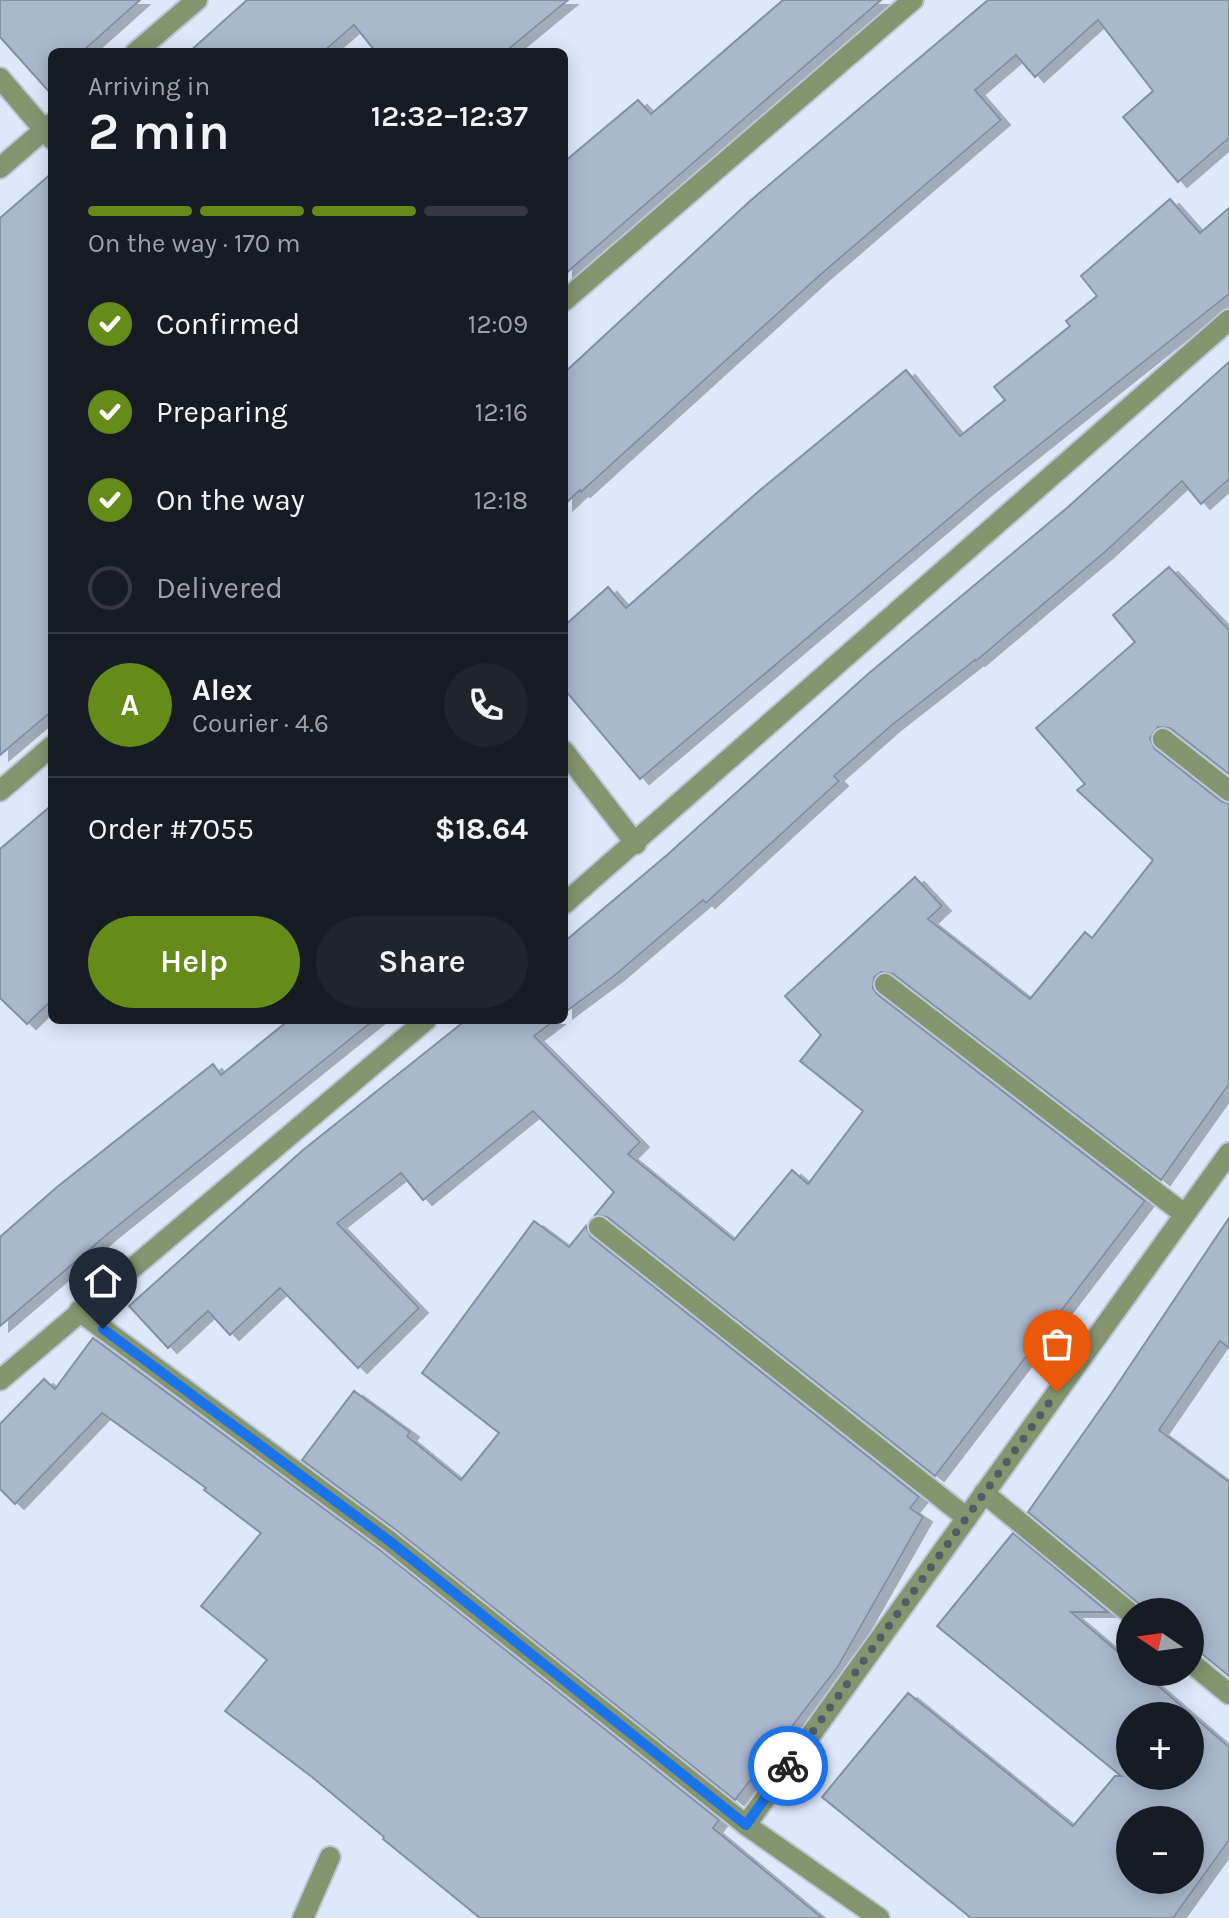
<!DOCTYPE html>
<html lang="en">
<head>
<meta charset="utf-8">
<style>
	body { margin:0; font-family:Karla,sans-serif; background:#20242c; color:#f1f3f6; height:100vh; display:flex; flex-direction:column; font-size:30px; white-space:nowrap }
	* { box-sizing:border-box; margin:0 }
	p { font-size:26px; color:#9ea1a6 }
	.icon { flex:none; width:44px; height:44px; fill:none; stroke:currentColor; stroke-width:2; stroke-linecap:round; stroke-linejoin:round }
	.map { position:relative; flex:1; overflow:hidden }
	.details { position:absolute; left:48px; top:48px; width:520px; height:976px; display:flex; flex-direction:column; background:#171b24; border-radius:12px; box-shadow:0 4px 20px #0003 }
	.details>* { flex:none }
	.needle { width:52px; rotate:283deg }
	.buttons { position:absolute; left:1116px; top:1598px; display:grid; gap:16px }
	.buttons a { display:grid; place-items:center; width:88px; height:88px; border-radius:50%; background:#171b24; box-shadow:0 4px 20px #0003; font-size:40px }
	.pin { position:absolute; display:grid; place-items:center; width:68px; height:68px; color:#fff; margin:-82px -34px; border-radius:50% 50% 50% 0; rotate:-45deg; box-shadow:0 0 8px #0007 }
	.pin .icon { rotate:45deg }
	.courier { position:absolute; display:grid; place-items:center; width:80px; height:80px; margin:-40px; border:6px solid #1a73e8; border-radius:50%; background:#fff; color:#222; box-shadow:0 2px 10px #0007 }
	.headline em { font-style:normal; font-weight:600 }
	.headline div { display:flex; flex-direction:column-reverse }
	.headline { display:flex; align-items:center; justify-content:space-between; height:136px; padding:0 40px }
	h1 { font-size:52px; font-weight:600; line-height:60px }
	.bar { display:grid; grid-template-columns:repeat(4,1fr); gap:12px 8px; align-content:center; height:96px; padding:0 40px }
	.bar i { height:10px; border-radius:6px; background:#363941 }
	.bar .selected { background:#658c18 }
	.bar p { grid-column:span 4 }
	.line { display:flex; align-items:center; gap:20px; padding:0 40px; border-top:2px solid #363941 }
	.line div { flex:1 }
	.round { display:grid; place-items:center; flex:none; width:84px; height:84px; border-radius:42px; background:#20242c }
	ol { padding:0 40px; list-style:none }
	li { display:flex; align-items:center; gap:24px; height:88px }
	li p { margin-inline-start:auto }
	li .icon { padding:8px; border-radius:50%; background:#658c18; color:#fff; stroke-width:4 }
	li:last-child { color:#9ea1a6 }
	li i { width:44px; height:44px; border:4px solid #363941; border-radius:50% }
	.button { display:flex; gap:16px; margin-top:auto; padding:16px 40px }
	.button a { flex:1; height:92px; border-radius:48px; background:#658c18; color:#fff; font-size:32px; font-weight:600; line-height:92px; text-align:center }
	.button a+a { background:#20242c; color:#f1f3f6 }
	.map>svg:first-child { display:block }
	.building { fill:#aab8ce; stroke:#8391a6; stroke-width:2; fill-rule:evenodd; filter:url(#shadow) }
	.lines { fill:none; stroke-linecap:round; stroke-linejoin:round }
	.lane-casing { stroke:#bbc6d6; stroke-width:24 }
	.street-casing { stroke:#bbc6d6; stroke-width:24 }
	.lane { stroke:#849570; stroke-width:20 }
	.street { stroke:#849570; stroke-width:20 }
	.done { stroke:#535b66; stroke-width:8; stroke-dasharray:0 14.4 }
	.route { stroke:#1a73e8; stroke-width:10 }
</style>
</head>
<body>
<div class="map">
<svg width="1229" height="1918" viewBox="0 0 1229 1918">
	<defs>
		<filter id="shadow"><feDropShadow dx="9" dy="5" stdDeviation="0" flood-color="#0004"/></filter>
	</defs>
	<rect width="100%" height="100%" fill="#dde9fb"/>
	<g class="building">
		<path d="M0,0H140L82,52H52V95L0,37Z"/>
		<path d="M247,0H568L505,52H376L354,25L323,52H189Z"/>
		<path d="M783,0H881L564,275V162L638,100L651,114Z"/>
		<path d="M988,0H1229V138L1178,182L1123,117L1153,91L1098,20L1035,77L1016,55L975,90L1001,120L819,276L581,492L580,490L564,505V373L750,201Z"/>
		<path d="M52,173V711L0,755V218Z"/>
		<path d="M1170,199L1200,233L1229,208V294L984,489L640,779L564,689V626L608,587L626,608L759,491L906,370L960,436L1005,400L994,387L1070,326L1066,321L1097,296L1081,276Z"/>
		<path d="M1229,362V479L1201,504L1182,481L1105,552L976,661L975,660L892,725L834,776L839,781L706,903L703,900L614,976L564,1013V942L667,855L868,674L1068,507Z"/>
		<path d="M1169,567L1229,630V774L1170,728L1158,727L1150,738L1155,749L1221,801L1229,804V1084L1161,1180L893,974L881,972L874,977L873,988L877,994L1145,1201L935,1476L607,1217L595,1215L614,1192L533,1111L423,1200L401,1173L337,1223L419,1308L358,1368L280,1288L230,1335L208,1311L168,1348L129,1306L303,1150L466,1020H555L534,1036L640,1142L628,1154L734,1240L792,1170L808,1184L863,1111L800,1061L821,1035L785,996L915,877L942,906L928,919L1030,999L1085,932L1092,938L1153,860L1077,790L1085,784L1036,728L1135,642L1113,615Z"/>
		<path d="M52,805V1000L27,1024L0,998V849Z"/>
		<path d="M289,1020H374L109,1233L0,1326V1237L57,1187L213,1064L221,1075Z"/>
		<path d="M1229,1218V1348L1220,1341L1159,1430L1229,1482V1676L1190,1644V1612H1143L1138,1603L1028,1512L1111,1394Z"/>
		<path d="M534,1221L569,1247L586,1226L591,1237L919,1497L910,1508L923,1517L837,1668L735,1800L396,1530L302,1460L354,1391L410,1432L407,1436L461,1480L499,1433L422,1373Z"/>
		<path d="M93,1338L380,1550L719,1820L713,1828L822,1918H480L383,1839L384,1837L312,1777L225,1711L267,1660L201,1606L261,1533L204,1490L206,1488L102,1413L15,1504L0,1489V1424L44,1379L55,1389Z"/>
		<path d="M1013,1533L1108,1612H1071L1130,1662V1672H1142L1229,1747V1840L1173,1918H971L822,1797L908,1693L1073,1826L1115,1776H1121L937,1626ZM1130,1716H1190V1776H1130ZM1130,1820H1190V1880H1130Z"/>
	</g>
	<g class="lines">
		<defs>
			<path id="lane" d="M303,1918L330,1857"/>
			<g id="street">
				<path d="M136,52L197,0"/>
				<path d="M0,78L52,139"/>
				<path d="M0,168L52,123"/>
				<path d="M564,301L913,0"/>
				<path d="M1163,739L1229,791"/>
				<path d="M564,751L636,844"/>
				<path d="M0,791L52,746"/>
				<path d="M564,904L1229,320"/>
				<path d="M885,984L1184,1214"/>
				<path d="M599,1227L967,1518"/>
				<path d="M79,1311L388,1540L746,1825L879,1918"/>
				<path d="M0,1380L426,1020"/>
				<path d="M984,1493L1130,1613"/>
				<path d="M1190,1662L1229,1694"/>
				<path d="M746,1825L1229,1153"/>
			</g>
		</defs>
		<use href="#lane" class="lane-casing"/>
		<use href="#street" class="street-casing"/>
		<use href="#lane" class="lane"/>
		<use href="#street" class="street"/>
	</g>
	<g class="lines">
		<path class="done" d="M788,1766L1057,1392"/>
		<path class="route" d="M103,1329L388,1540L746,1825L788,1766"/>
	</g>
</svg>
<div class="buttons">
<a><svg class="needle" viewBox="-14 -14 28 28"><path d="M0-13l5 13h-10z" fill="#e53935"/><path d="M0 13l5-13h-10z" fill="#9ea1a6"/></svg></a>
<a>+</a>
<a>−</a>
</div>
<div class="pin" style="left:1057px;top:1392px;background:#ea580c"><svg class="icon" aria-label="bag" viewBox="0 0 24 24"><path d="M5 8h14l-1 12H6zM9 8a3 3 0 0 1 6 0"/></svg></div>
<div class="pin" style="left:103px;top:1329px;background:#1f2937"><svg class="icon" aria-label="home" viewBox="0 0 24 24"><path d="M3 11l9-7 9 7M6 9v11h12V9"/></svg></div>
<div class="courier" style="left:788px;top:1766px"><svg class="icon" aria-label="bike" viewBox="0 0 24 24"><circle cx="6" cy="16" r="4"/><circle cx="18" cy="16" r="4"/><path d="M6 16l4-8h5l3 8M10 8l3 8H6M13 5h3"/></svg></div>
<section class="details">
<div class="headline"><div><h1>2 min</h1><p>Arriving in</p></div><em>12:32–12:37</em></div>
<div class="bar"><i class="selected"></i><i class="selected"></i><i class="selected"></i><i></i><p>On the way · 170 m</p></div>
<ol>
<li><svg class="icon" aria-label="check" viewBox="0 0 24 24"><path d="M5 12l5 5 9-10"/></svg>Confirmed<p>12:09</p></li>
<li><svg class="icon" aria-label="check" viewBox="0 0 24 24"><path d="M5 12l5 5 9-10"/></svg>Preparing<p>12:16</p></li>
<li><svg class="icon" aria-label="check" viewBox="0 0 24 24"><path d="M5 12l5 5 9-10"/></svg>On the way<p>12:18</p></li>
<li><i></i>Delivered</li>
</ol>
<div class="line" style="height:144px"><b class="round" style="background:#658c18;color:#fff">A</b><div><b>Alex</b><p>Courier · 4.6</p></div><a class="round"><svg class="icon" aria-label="phone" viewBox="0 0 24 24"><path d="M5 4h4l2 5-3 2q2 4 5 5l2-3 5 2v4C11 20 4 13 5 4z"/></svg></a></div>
<div class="line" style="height:104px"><div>Order #7055</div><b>$18.64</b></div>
<div class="button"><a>Help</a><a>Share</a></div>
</section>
</div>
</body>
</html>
